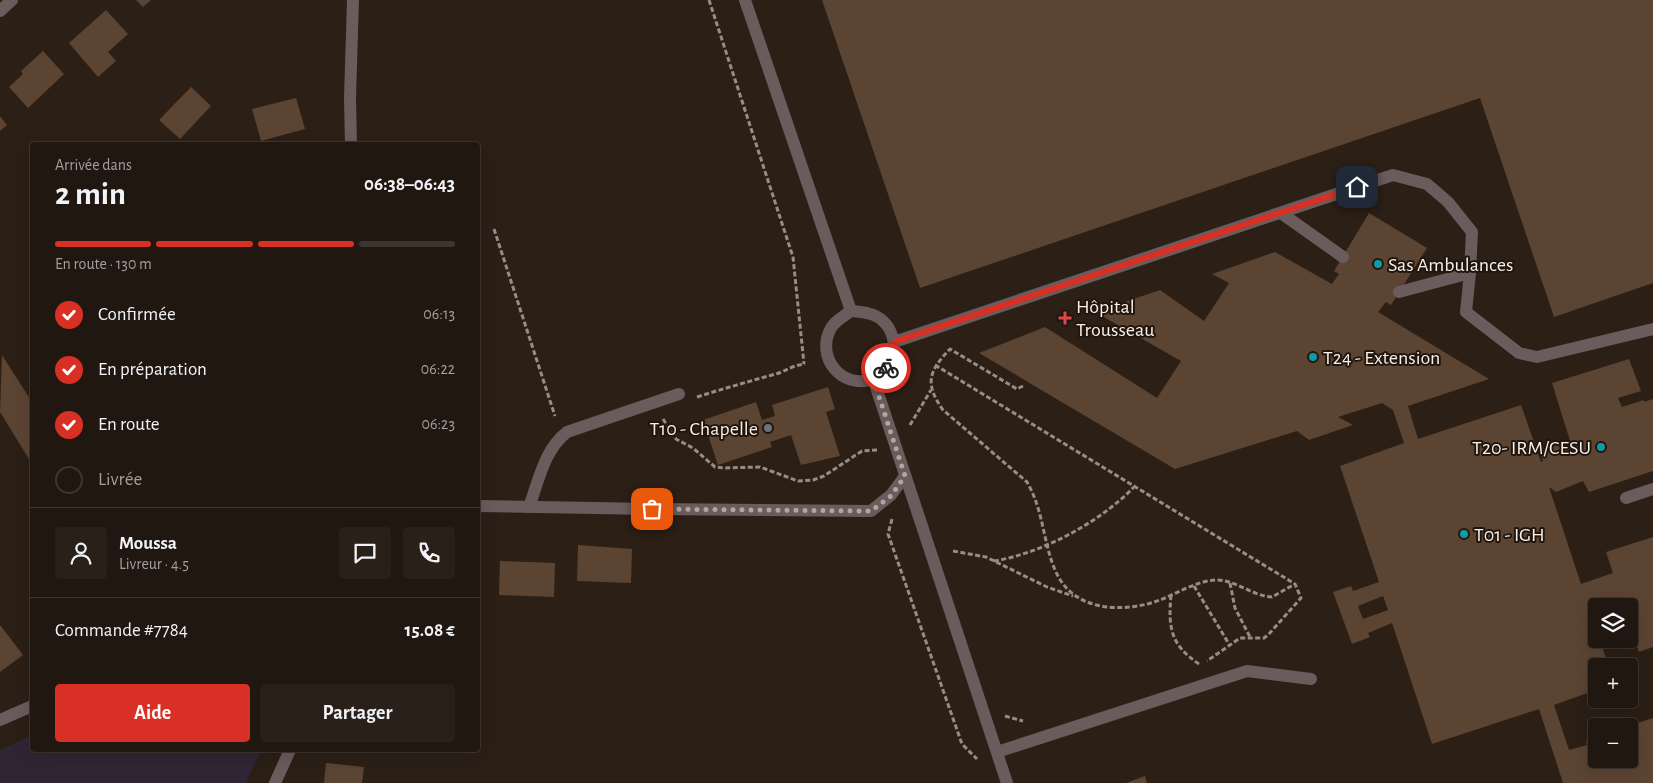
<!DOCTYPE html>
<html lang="fr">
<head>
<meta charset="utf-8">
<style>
	body { margin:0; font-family:"Alegreya Sans",sans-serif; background:#282019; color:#f1f3f6; height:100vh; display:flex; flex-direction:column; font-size:19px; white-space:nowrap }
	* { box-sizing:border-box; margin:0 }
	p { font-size:16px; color:#a29f9f }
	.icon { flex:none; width:28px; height:28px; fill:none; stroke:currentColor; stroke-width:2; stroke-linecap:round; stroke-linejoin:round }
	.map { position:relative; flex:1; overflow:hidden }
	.side { position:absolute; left:30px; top:142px; width:450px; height:610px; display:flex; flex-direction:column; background:#201710; border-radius:5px; box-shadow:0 5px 20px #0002,0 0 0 1px #3d3630 }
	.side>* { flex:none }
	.controls { position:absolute; left:1588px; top:598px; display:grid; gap:10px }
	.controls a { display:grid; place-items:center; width:50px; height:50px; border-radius:5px; background:#201710; box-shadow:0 5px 20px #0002,0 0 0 1px #3d3630; font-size:25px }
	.pin { position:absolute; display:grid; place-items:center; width:42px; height:42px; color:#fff; margin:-21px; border-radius:10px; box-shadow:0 2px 8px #0006 }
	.courier { position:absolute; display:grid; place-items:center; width:50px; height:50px; margin:-25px; border:4px solid #d93025; border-radius:50%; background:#fff; color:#222; box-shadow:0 1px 6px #0007 }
	.overview em { font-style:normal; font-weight:600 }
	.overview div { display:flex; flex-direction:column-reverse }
	.overview { display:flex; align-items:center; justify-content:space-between; height:85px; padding:0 25px }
	h1 { font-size:32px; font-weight:600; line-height:38px }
	.bar { display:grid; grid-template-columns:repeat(4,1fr); gap:8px 5px; align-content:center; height:60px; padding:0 25px }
	.bar i { height:6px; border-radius:4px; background:#3d3630 }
	.bar .current { background:#d93025 }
	.bar p { grid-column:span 4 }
	.line { display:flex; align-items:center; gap:12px; padding:0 25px; border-top:1px solid #3d3630 }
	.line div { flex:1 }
	.round { display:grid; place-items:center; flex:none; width:52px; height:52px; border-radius:5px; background:#282019 }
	ol { padding:0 25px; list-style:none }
	li { display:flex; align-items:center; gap:15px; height:55px }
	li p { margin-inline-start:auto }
	li .icon { padding:5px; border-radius:50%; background:#d93025; color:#fff; stroke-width:4 }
	li:last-child { color:#a29f9f }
	li i { width:28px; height:28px; border:2px solid #3d3630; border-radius:50% }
	.primary-button { display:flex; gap:10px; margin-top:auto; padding:10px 25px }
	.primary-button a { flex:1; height:58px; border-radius:5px; background:#d93025; color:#fff; font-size:20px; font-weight:600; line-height:58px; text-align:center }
	.primary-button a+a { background:#282019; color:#f1f3f6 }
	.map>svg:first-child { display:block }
	.education { fill:#2f2534 }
	.building { fill:#5c4433; fill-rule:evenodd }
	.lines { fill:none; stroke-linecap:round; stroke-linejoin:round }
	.path { stroke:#978d86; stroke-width:3; stroke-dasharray:5 2.5; stroke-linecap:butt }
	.lane { stroke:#6a5b5c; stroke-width:12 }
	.street { stroke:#6a5b5c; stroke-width:12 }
	.done { stroke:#b0a69f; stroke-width:5; stroke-dasharray:0 9 }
	.route { stroke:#d93025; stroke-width:6 }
	.culture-dot { fill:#0f9aa8; stroke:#21160d; stroke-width:2 }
	.health-dot { fill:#e0444e; stroke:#21160d; stroke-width:2 }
	.worship-dot { fill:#6b7280; stroke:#21160d; stroke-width:2 }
	.labels { text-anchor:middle; stroke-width:4; stroke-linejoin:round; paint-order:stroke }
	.poi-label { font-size:20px; fill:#f8efe9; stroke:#21160d; text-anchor:start }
</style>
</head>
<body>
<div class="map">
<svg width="1653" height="783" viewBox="0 0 1653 783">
	<rect width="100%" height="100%" fill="#2b1f16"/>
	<path class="education" d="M32,735V750H261L246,783H0V750Z"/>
	<g class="building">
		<path d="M136,0H151L143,7Z"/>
		<path d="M822,0H1653V283L1554,317L1480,98L920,288Z"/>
		<path d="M106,10L128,34L108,52L116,61L98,77L69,43Z"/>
		<path d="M43,51L64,74L28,108L9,87L23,74L21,71Z"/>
		<path d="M191,87L211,106L180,139L159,120Z"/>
		<path d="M296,98L305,129L261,141L252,109Z"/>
		<path d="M0,116L7,125L0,131Z"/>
		<path d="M1369,213L1427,248L1391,305L1386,302L1378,312L1489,379L1408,406L1418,439L1521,405L1541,462L1543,461L1540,453L1542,450L1564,443L1571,444L1552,383L1629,359L1641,391L1618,398L1622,407L1644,400V402L1653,399V471L1589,492L1583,481L1556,492L1549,487L1581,584L1613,573L1606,552L1653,537V647L1639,652L1632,632L1629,633V606H1596V639H1609L1600,642L1609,666H1596V690L1554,705L1569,750L1587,745L1586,741L1596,737V759H1629V726L1653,718V783H1563L1539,709L1432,744L1392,623L1368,633L1370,637L1352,644L1333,592L1351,586L1353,591L1379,582L1340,466L1404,443L1393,410L1382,403L1338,417L1353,425L1309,440L1297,431L1175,469L979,353L1045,327L1157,398L1181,361L1095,312L1160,290L1204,321L1229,283L1212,274L1275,252L1332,284L1339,274L1334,271ZM1383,596L1388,610L1363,619L1358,606Z"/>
		<path d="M2,355L32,402V464L0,412Z"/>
		<path d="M828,387L835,409L826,412L840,456L801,465L791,435L770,442L772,447L718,465L703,420L756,402L762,420L775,416L772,405Z"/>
		<path d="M578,545L632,549L631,583L577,581Z"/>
		<path d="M500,561L555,563L554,597L499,595Z"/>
		<path d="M0,625L23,655L0,672Z"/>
		<path d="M326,763L364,767L362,783H324Z"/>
		<path d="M1145,776L1147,783H1126Z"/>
	</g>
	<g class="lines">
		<g class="path">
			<path d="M709,0L793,257L804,364"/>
			<path d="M494,229L555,416"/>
			<path d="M935,365L1295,584L1301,598L1268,635L1264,638H1240L1207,661"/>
			<path d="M1023,386L1017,389L950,349C929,371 924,383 943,410L1027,482C1045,513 1043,548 1058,576C1077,612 1125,613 1160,600C1178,593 1198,580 1218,580C1237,581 1253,596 1272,597L1295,584"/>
			<path d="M697,397C722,389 747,382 772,375C786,372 789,366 805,364"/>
			<path d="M663,419L676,439L693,448L715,467L724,468L760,467L798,481L813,480L824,476L862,451L877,450"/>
			<path d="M910,425L931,390"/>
			<path d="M892,519L888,534L962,744L977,759"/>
			<path d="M953,551L986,557L1047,587L1073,596"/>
			<path d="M994,561C1043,553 1100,522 1134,487"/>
			<path d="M1230,583L1235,608L1250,637"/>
			<path d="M1194,586L1229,644"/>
			<path d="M1171,595C1168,629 1171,645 1199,664"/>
			<path d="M1005,716L1023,721"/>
		</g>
		<g class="lane">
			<path d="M745,0L851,311"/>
			<path d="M1281,213L1343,257"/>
			<path d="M1470,273L1466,312L1519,353L1537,357L1653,329"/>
			<path d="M851,311C862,312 875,313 883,321C901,338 895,370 872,379C841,390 815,356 831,328C835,321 844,316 851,311Z"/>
			<path d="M894,342L1393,175L1427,184L1448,202L1472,232L1470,273L1399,292"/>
			<path d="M873,378L1007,783"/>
			<path d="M1626,498L1653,489"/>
			<path d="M529,507C539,480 544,450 567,432L679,394"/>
			<path d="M652,509L871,511L891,495L905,476"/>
			<path d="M997,752L1247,671L1311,679"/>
		</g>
		<g class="street">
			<path d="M0,11L12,0"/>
			<path d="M351,145L350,98L353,0"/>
			<path d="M478,506L652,509"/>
			<path d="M0,720L32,706"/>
			<path d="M275,783L290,750"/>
		</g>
	</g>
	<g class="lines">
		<path class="done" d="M652,509L871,511L891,496L905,476L873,378L886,368"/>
		<path class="route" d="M886,368L894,353V342L1357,187"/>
	</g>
	<g class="culture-dot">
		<circle cx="1378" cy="264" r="5"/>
		<circle cx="1313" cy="357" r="5"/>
		<circle cx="1601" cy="447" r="5"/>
		<circle cx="1464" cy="534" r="5"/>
	</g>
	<path class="health-dot" d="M1062.5 310.5h5v5h5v5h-5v5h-5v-5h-5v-5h5z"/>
	<circle class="worship-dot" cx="768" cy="428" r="5"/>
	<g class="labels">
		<g class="poi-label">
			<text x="1388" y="271">Sas Ambulances</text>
			<text x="1076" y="313">Hôpital<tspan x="1076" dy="23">Trousseau</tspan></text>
			<text x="1323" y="364">T24 - Extension</text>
			<text x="758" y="435" text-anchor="end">T10 - Chapelle</text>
			<text x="1591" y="454" text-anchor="end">T20- IRM/CESU</text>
			<text x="1474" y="541">T01 - IGH</text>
		</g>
	</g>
</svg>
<div class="controls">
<a><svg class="icon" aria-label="layers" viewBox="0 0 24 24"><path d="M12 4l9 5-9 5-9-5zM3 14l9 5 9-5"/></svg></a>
<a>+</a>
<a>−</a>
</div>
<div class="pin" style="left:652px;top:509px;background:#ea580c"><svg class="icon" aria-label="bag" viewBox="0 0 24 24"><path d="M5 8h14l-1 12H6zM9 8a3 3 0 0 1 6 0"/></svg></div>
<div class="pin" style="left:1357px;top:187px;background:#1f2937"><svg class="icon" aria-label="home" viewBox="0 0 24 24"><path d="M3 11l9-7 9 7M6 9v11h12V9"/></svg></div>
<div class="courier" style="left:886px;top:368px"><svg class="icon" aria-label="bike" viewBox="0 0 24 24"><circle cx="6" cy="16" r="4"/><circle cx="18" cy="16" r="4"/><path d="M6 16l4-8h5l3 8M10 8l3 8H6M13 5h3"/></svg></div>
<section class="side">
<div class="overview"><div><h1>2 min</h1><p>Arrivée dans</p></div><em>06:38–06:43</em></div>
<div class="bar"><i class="current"></i><i class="current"></i><i class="current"></i><i></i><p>En route · 130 m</p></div>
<ol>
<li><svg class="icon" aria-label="check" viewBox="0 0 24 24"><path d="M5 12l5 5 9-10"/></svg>Confirmée<p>06:13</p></li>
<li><svg class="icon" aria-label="check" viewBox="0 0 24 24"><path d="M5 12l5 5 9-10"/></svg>En préparation<p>06:22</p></li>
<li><svg class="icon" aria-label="check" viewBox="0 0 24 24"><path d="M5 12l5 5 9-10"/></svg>En route<p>06:23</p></li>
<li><i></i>Livrée</li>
</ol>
<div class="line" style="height:90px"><a class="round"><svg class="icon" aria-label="person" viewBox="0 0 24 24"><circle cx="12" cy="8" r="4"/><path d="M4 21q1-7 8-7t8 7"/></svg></a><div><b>Moussa</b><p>Livreur · 4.5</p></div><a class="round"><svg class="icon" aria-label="chat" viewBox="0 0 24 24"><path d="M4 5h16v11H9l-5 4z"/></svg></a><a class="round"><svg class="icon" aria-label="phone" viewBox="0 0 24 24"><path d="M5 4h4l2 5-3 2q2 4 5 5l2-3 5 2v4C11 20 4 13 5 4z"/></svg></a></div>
<div class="line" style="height:65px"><div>Commande #7784</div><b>15.08 €</b></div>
<div class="primary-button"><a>Aide</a><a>Partager</a></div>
</section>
</div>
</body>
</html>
